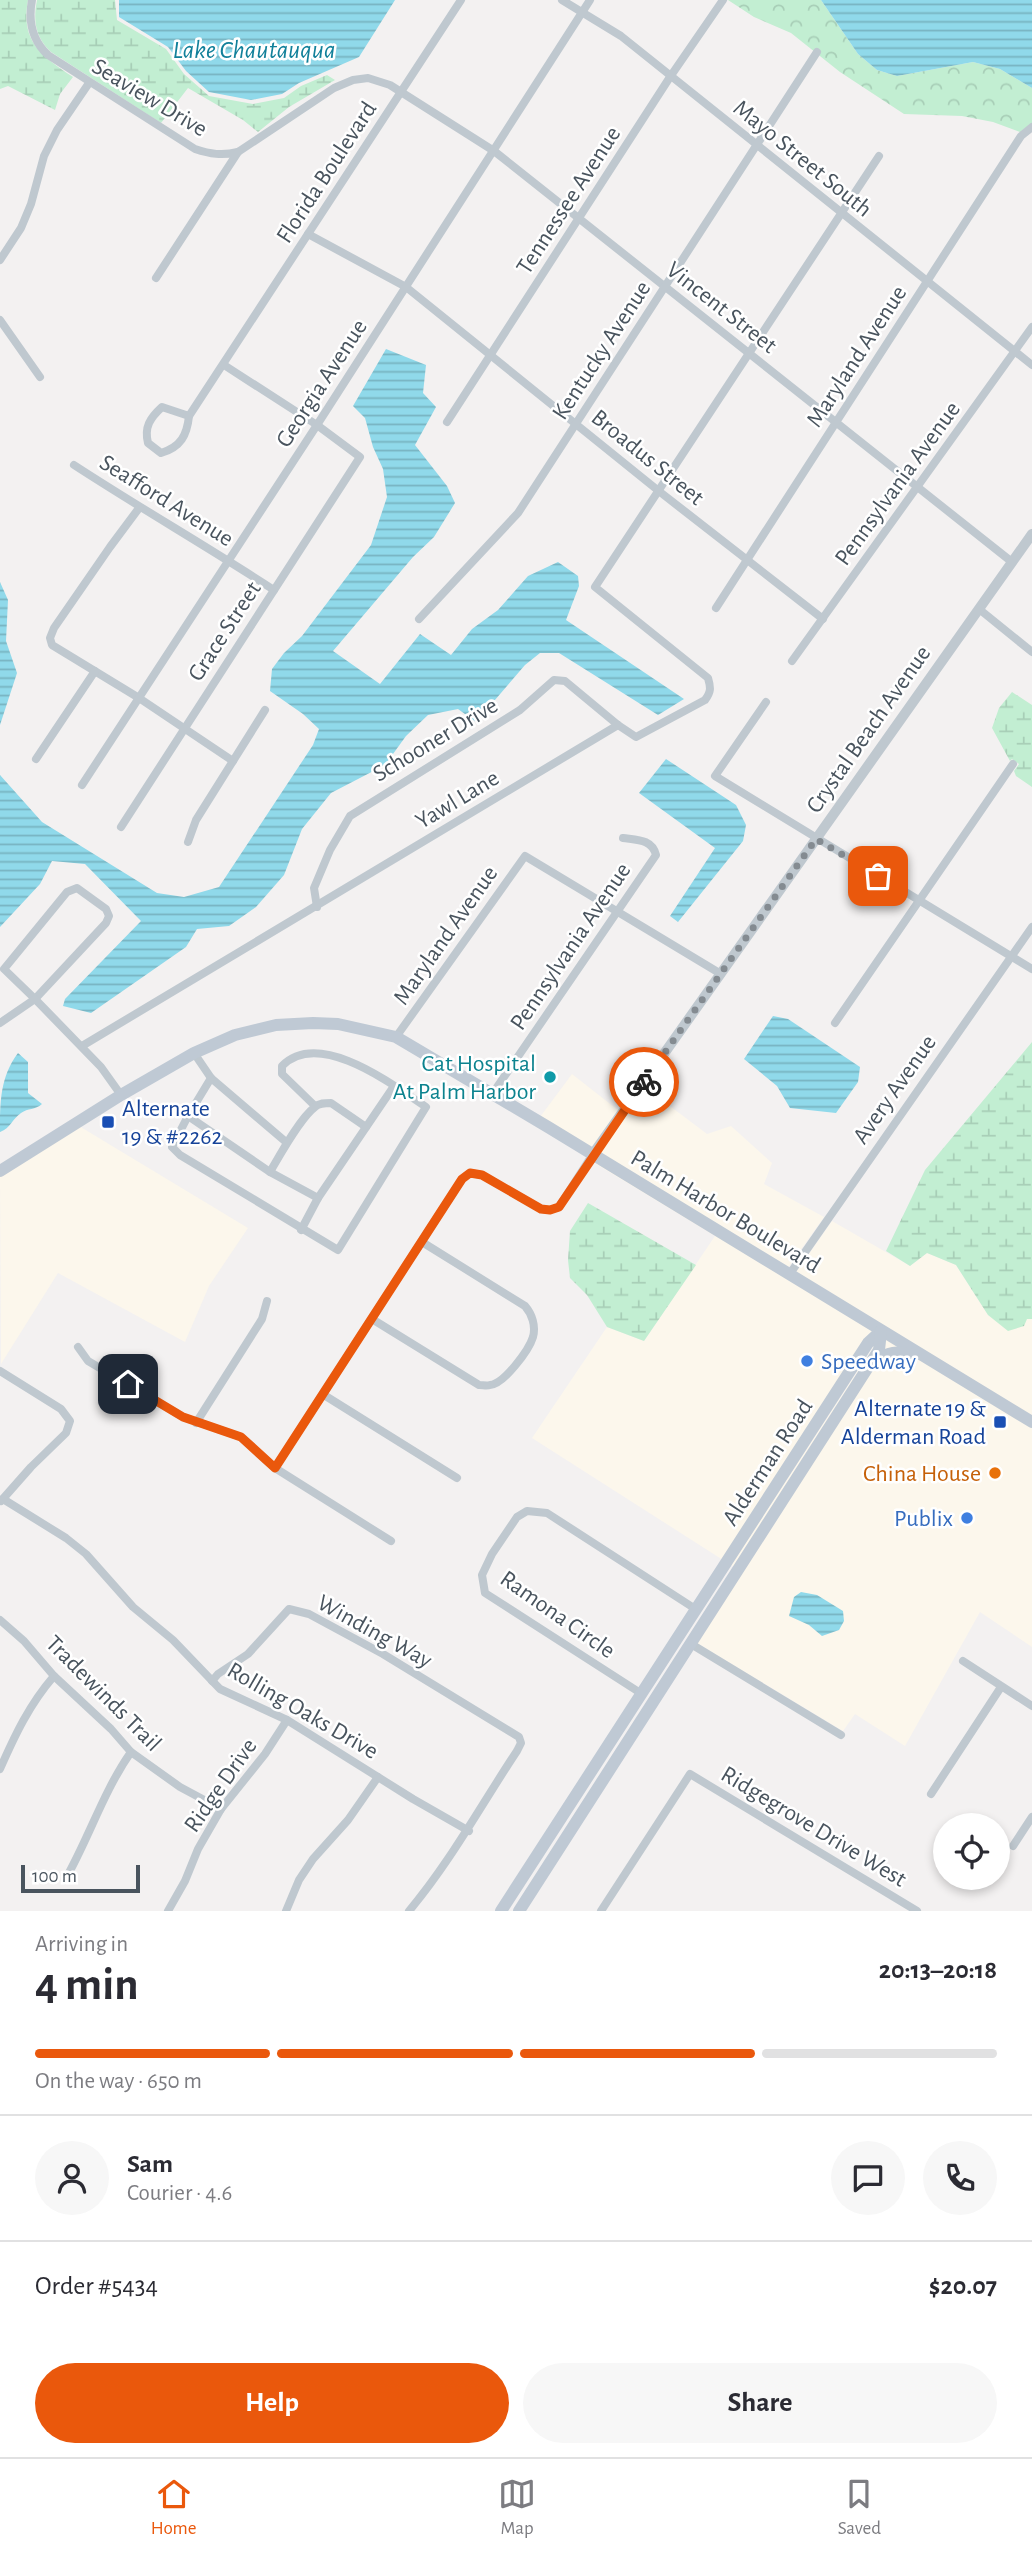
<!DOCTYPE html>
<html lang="en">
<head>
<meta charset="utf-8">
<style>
	body { margin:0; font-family:"Alegreya Sans",sans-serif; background:#f7f7f7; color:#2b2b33; height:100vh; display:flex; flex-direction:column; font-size:26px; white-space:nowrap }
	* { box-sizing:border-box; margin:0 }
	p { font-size:23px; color:#7c7c81 }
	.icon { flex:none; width:38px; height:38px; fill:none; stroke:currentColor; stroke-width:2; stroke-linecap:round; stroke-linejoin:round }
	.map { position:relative; height:1911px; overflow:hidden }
	.sheet { display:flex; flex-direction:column; background:#fff; flex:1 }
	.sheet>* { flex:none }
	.fabs { position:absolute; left:933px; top:1813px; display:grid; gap:14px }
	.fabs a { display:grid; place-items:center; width:77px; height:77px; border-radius:50%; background:#fff; box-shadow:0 4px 10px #0003; font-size:35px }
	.scale { position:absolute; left:21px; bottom:18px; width:119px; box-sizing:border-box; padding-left:7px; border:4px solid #49545e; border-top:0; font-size:19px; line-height:24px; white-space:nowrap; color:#49545e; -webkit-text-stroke:5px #fff; paint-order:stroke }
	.pin { position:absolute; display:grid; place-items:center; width:60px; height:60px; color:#fff; margin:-30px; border-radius:14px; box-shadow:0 4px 10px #0006 }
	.courier { position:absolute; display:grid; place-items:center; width:70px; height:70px; margin:-35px; border:5px solid #ea580c; border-radius:50%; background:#fff; color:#222; box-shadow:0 2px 9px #0007 }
	.summary em { font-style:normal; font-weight:700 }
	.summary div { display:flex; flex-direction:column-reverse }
	.summary { display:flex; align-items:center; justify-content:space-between; height:119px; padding:0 35px }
	h1 { font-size:46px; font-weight:700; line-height:52px }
	.bar { display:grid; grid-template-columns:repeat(4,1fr); gap:10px 7px; align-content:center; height:84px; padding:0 35px }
	.bar i { height:9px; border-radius:5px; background:#e1e1e2 }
	.bar .current { background:#ea580c }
	.bar p { grid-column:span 4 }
	.line { display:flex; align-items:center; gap:18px; padding:0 35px; border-top:2px solid #e1e1e2 }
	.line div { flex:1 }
	.round { display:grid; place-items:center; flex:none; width:74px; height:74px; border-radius:37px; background:#f7f7f7 }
	.cta { display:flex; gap:14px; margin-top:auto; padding:14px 35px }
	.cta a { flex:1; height:80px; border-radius:42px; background:#ea580c; color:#fff; font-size:28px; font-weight:700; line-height:80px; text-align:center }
	.cta a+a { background:#f7f7f7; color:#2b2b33 }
	.menu { display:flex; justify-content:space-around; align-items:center; height:98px; border-top:2px solid #e1e1e2; background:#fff; font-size:19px; color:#7c7c81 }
	.menu a { display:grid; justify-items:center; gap:4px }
	.menu .current { color:#ea580c }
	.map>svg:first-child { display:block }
	.commercial { fill:#fcf7ec; fill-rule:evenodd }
	.wetland { fill:url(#wetland-marsh) }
	.park { fill:url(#park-crowns) }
	.water { fill:url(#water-rules) }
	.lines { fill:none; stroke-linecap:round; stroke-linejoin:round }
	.minor { stroke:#bfc8cf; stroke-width:8 }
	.tertiary { stroke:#bfc8cf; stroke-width:10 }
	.secondary { stroke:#bfc9d4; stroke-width:12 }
	.done { stroke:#848b91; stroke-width:7; stroke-dasharray:0 12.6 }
	.route { stroke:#ea580c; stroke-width:9 }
	.culture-dot { fill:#0f9aa8; stroke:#fff; stroke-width:2.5 }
	.transit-dot { fill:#1a4fb4; stroke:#fff; stroke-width:2.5 }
	.shop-dot { fill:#3f7fe0; stroke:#fff; stroke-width:2.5 }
	.food-dot { fill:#e8710a; stroke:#fff; stroke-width:2.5 }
	.labels { text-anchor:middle; stroke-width:5; stroke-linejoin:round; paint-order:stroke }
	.street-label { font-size:24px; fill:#49545e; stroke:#fff }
	.culture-label { font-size:24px; fill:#0d838f; stroke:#fff; text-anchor:end }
	.transit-label { font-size:24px; fill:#164399; stroke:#fff; text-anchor:start }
	.shop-label { font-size:24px; fill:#366cbe; stroke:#fff; text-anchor:start }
	.food-label { font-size:24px; fill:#c56008; stroke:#fff; text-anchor:end }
	.water-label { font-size:26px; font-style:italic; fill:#11809a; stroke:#fff }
</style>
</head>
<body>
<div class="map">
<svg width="1032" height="1911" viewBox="0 0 1032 1911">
	<defs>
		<pattern id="wetland-marsh" width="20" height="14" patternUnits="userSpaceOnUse" patternTransform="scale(1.75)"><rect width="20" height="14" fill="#c2eed2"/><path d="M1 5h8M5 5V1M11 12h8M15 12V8" fill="none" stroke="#a8ceb7"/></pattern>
		<pattern id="park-crowns" width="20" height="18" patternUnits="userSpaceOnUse" patternTransform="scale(1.75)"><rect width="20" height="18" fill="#c2eed2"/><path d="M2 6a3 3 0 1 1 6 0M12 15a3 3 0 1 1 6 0" fill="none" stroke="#a8ceb7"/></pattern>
		<pattern id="water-rules" width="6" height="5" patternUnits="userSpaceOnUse" patternTransform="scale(1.75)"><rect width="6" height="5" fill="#90d9ea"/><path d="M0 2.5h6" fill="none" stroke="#78b3c1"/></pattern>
	</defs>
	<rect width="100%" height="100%" fill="#f3f1f1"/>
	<g class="commercial">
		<path d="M572,1074L618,1110L591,1149L540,1117Z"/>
		<path d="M654,1094L707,1134L731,1126L772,1163L764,1184L824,1217L787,1269L599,1153L628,1113Z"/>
		<path d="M79,1126L248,1228L209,1286L185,1342L58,1273L1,1364L0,1176Z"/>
		<path d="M594,1160L874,1332L723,1560L532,1438L607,1327L644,1341L715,1236L596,1164Z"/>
		<path d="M832,1221L910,1266L927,1253L956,1265L988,1315L1032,1319V1417L795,1274Z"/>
		<path d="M885,1338L1032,1427V1647L980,1612L905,1746L855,1714L843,1731L697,1643L883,1352ZM817,1595L831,1605L844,1621L839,1630L822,1636L809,1625Z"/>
		<path d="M876,1343L875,1348L735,1568L731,1565Z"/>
	</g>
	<g class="wetland">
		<path d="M0,0H28C20,42 42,56 73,77L60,94L55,110L8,86L0,89Z"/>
		<path d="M37,0H115L117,20L166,49L184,74L209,96L253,104L284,98L301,86L327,75L335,80L289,107L258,132L243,120L188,88L161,123L51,52C35,37 33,20 37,0Z"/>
		<path d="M1012,692L1032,705V787L1016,776L1014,771L1019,764L1012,759L1010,761L992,728L999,708Z"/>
		<path d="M1032,1042V1319H1027L1024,1326L1008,1331L988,1315L956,1265L927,1253L910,1266L886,1251L925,1170Z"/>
		<path d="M588,1203L696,1265L644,1341L607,1327L587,1295L570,1278L568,1260L570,1231Z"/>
	</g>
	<path class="park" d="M728,0H821L858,54L877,70L897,76L973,62L1000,69L1032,88V123L1020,132L993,122L962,116L904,114L840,72L791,33L754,17Z"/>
	<g class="water">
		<path d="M119,0H395L359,57L299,83L282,94L251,100L209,92L186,71L168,47L119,17Z"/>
		<path d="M821,0H1032V88L1000,69L973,62L897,76L877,70L858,54Z"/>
		<path d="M386,349L426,365L423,393L436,407L415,445L447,486L455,503L434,537L413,557L333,651L380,684L420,634L451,655L472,629L498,610L528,576L558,562L578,576L579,586L566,620L684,699L658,715L559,653H540L525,665L476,722L458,709L428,715L406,736L385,765L331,793L302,829L284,875L256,907L229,926L197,929L186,947L91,1013L63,1006L65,999L141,921L85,864L52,861L40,884L0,927V775L42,822L157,893L184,897L219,887L313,745L319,729L303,714L270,691L272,669L284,653L302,636L371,545L387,497L383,469L373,447L365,418L353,406Z"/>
		<path d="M0,582L8,600L6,641L17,673L0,725Z"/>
		<path d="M666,759L736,805L746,825L743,841L678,922L670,916L715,848L639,793Z"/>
		<path d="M773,1016L788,1019L860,1067L858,1082L836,1113L790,1108L777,1086L744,1059Z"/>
		<path d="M18,1053L28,1062V1093L42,1104C35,1110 28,1108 21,1113C12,1119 11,1128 0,1132C0,1102 0,1077 18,1053Z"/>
		<path d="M801,1592L817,1595L843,1611L844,1621L839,1630L822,1636L809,1625L789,1616L794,1597Z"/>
	</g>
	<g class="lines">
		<g class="minor">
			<path d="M32,0C28,21 32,40 48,55L195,149C210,154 222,156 238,152L334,88L353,80L368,78L390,85L494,151L1012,562"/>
			<path d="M562,0L621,36L1032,365"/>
			<path d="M308,234L406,287L660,492L823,619"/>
			<path d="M0,260L21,228L31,204L44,156L57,130L89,83"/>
			<path d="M156,278L238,152"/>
			<path d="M0,320L40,377"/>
			<path d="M162,407L189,416C187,435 181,447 161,453L148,443C144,427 150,418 162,407Z"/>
			<path d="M189,416L461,0"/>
			<path d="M447,422L670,77L723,0"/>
			<path d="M74,465C140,508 208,547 274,590"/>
			<path d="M139,508L110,547L54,628L50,638L52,645L139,698L233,761"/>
			<path d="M716,608L1021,136L1032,127"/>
			<path d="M979,609L1032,652"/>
			<path d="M419,619L518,513L817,52"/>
			<path d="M792,661L1032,327"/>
			<path d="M766,702L715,776L1032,969"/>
			<path d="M36,759L95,671"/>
			<path d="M82,785L317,425L590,0"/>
			<path d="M121,827L360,457L317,425L224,365"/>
			<path d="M188,842L196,820L265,710"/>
			<path d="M77,888L106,909L109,916L106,923L35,999L4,969L67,892Z"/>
			<path d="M317,907L314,888L330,850L350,816L520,710L554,680L565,681L618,725L636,737L705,700C711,692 711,688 708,678L595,587L879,156"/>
			<path d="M0,1023L35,999L101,1067L121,1095"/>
			<path d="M835,1023L1013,764"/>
			<path d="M396,1037L525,856L721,974"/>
			<path d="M82,1046L618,725"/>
			<path d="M194,1053L211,1078L286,1142"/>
			<path d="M211,1078L188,1116L172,1147L180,1155L338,1250L426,1107C393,1085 319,1028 282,1066V1074L315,1106"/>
			<path d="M493,1093L656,855C652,839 637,840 623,838"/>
			<path d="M188,1116L270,1172L318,1198"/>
			<path d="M270,1172C280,1155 300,1118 315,1107C319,1103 325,1103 331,1103L366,1127"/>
			<path d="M301,1230L318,1198L394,1086"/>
			<path d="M789,1275L1032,927"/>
			<path d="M372,1319L479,1385C483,1385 487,1386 490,1385C504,1384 529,1350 533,1337C536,1326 532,1314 525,1306L422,1242"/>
			<path d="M78,1347L88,1361L183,1417L241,1437L275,1468L391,1541"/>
			<path d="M0,1371L61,1409L70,1421L66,1433L31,1467L1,1501"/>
			<path d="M324,1395L457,1478"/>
			<path d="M196,1423L262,1319L267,1301"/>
			<path d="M275,1468L462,1179L470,1173L482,1175L541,1209L550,1210L559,1207L593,1154"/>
			<path d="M3,1499L66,1538L86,1554L133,1607L173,1640L220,1689L287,1720L413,1799L469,1831"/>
			<path d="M0,1620L24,1641L54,1676L111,1729L131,1752L180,1787L221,1809"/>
			<path d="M691,1644L841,1735"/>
			<path d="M963,1661L1032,1706"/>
			<path d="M212,1681L218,1674L248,1654L289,1609L309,1614L383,1654L519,1737L521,1743L517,1751C481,1805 451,1861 409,1911"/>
			<path d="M642,1694L485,1593L482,1575L492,1554L517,1517L527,1511L547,1513L697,1610"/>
			<path d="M0,1769C15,1735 29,1705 54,1676"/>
			<path d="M931,1794L1001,1687"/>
			<path d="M1013,1846L1032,1817"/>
			<path d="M65,1880C89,1838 103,1792 131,1752"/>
			<path d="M168,1911L185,1881L198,1849L221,1809L265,1754L287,1720"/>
			<path d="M286,1911L299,1880L313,1859L348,1820L378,1777"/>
			<path d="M601,1911L690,1774L917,1911"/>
		</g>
		<path class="tertiary" d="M593,1154L1032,534"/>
		<g class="secondary">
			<path d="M0,1171L121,1095L194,1053L235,1035L276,1025L313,1023L338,1024L396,1037L548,1127L1032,1422"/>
			<path d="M875,1362C888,1351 897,1351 913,1355"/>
			<path d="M501,1911L868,1343L881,1331"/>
			<path d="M519,1911L879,1350L881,1331"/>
		</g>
	</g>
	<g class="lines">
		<path class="done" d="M644,1082L816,839L878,876"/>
		<path class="route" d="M128,1384L183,1417L241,1437L275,1468L462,1179L470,1173L482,1175L541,1209L550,1210L559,1207L644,1082"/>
	</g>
	<circle class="culture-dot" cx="550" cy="1077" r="7"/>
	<g class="transit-dot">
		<rect x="101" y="1115" width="14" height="14" rx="3.5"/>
		<rect x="993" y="1415" width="14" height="14" rx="3.5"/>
	</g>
	<g class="shop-dot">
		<circle cx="807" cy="1361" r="7"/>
		<circle cx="967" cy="1518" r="7"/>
	</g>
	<circle class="food-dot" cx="995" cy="1473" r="7"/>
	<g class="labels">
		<g class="street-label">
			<text transform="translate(150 97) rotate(31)" y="8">Seaview Drive</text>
			<text transform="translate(803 158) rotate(39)" y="8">Mayo Street South</text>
			<text transform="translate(326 172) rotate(-57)" y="8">Florida Boulevard</text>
			<text transform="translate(568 200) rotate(-57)" y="8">Tennessee Avenue</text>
			<text transform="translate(722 307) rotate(38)" y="8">Vincent Street</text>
			<text transform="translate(601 350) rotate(-57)" y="8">Kentucky Avenue</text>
			<text transform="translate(856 356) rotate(-57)" y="8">Maryland Avenue</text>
			<text transform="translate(321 383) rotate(-57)" y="8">Georgia Avenue</text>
			<text transform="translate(648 457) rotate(39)" y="8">Broadus Street</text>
			<text transform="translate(897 483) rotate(-54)" y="8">Pennsylvania Avenue</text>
			<text transform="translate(167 500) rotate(32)" y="8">Seafford Avenue</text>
			<text transform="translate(224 631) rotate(-57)" y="8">Grace Street</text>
			<text transform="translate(868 729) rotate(-55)" y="8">Crystal Beach Avenue</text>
			<text transform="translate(435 739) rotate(-31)" y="8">Schooner Drive</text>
			<text transform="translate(457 799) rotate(-31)" y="8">Yawl Lane</text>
			<text transform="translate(445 935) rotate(-55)" y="8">Maryland Avenue</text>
			<text transform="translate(570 946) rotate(-56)" y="8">Pennsylvania Avenue</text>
			<text transform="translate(894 1089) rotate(-55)" y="8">Avery Avenue</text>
			<text transform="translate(726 1211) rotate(31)" y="8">Palm Harbor Boulevard</text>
			<text transform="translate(767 1462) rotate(-57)" y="8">Alderman Road</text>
			<text transform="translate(558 1614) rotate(35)" y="8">Ramona Circle</text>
			<text transform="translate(375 1631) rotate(29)" y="8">Winding Way</text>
			<text transform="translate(104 1693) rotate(45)" y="8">Tradewinds Trail</text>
			<text transform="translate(303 1710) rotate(30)" y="8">Rolling Oaks Drive</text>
			<text transform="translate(220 1785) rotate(-55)" y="8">Ridge Drive</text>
			<text transform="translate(814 1826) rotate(31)" y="8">Ridgegrove Drive West</text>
		</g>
		<g class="culture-label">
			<text x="536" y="1071">Cat Hospital<tspan x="536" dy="28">At Palm Harbor</tspan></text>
		</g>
		<g class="transit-label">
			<text x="122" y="1116">Alternate<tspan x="122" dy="28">19 &amp; #2262</tspan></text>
			<text x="986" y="1416" text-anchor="end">Alternate 19 &amp;<tspan x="986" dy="28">Alderman Road</tspan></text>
		</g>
		<g class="shop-label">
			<text x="821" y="1369">Speedway</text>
			<text x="953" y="1526" text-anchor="end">Publix</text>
		</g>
		<g class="food-label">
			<text x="981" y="1481">China House</text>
		</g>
		<g class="water-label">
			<text x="254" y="58">Lake Chautauqua</text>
		</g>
	</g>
</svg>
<div class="fabs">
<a><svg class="icon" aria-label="locate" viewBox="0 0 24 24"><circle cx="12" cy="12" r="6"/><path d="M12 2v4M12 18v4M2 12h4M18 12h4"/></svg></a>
</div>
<div class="scale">100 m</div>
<div class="pin" style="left:878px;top:876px;background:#ea580c"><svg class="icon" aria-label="bag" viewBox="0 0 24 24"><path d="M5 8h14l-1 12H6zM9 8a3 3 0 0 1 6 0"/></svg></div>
<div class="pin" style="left:128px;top:1384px;background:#1f2937"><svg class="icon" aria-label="home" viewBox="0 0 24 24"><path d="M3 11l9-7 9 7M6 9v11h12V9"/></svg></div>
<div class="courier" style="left:644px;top:1082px"><svg class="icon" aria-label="bike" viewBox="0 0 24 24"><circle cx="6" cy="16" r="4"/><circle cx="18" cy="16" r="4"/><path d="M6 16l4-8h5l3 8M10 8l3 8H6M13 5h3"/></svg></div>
</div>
<section class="sheet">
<div class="summary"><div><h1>4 min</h1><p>Arriving in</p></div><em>20:13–20:18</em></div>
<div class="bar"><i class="current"></i><i class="current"></i><i class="current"></i><i></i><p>On the way · 650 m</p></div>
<div class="line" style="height:126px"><a class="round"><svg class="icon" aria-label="person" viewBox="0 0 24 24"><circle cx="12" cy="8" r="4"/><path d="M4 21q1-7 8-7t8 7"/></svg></a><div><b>Sam</b><p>Courier · 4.6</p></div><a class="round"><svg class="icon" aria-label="chat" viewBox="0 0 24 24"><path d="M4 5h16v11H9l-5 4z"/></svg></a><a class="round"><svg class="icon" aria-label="phone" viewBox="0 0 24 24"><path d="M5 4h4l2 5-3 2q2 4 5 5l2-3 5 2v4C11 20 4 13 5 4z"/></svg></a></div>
<div class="line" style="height:91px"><div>Order #5434</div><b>$20.07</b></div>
<div class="cta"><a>Help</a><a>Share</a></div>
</section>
<nav class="menu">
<a class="current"><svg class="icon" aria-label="home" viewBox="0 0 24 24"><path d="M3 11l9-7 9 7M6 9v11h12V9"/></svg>Home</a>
<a><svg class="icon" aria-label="map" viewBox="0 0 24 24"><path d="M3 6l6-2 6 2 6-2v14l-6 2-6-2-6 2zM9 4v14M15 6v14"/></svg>Map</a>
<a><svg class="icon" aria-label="saved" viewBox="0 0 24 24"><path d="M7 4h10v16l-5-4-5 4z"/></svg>Saved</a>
</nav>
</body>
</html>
